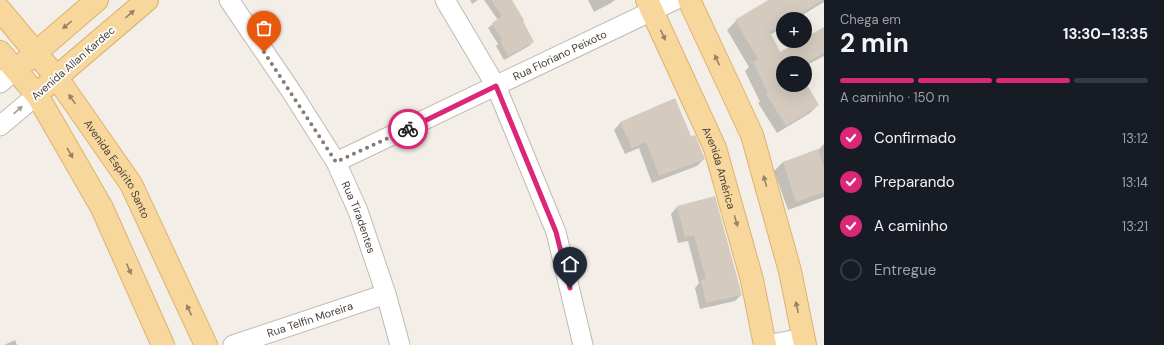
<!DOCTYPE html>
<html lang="pt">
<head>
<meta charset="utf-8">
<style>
	body { margin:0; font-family:"DM Sans",sans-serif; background:#20242c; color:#f1f3f6; height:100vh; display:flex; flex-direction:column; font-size:15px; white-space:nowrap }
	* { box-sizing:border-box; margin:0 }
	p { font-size:13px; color:#9ea1a6 }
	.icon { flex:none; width:22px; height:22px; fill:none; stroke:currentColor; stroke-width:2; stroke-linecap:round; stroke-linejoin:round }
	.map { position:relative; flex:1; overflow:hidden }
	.details { display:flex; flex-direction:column; background:#171b24; width:340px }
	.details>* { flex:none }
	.fabs { position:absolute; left:776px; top:12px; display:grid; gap:8px }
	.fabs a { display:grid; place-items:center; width:36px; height:36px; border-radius:50%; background:#171b24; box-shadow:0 4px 16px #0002; font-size:20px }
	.pin { position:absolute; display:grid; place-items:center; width:34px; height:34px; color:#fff; margin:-41px -17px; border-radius:50% 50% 50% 0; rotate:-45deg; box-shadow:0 0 4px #0007 }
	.pin .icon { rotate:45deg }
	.courier { position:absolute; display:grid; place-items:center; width:40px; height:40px; margin:-20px; border:3px solid #db2777; border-radius:50%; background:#fff; color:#222; box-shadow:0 1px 5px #0007 }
	.overview em { font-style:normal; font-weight:700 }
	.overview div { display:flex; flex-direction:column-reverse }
	.overview { display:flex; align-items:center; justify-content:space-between; height:68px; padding:0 16px }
	h1 { font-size:26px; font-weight:700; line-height:30px }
	.bar { display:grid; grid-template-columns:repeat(4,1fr); gap:6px 4px; align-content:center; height:48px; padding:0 16px }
	.bar i { height:5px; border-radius:3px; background:#363941 }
	.bar .selected { background:#db2777 }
	.bar p { grid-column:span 4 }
	ol { padding:0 16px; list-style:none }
	li { display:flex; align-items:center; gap:12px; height:44px }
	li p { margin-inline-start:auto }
	li .icon { padding:4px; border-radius:50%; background:#db2777; color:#fff; stroke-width:4 }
	li:last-child { color:#9ea1a6 }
	li i { width:22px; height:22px; border:2px solid #363941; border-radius:50% }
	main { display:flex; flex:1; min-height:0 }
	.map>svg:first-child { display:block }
	.shadow { fill:#0003 }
	.building { fill:#d4cabe }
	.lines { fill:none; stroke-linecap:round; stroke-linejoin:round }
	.minor-casing { stroke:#c1b9ae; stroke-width:21 }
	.major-casing { stroke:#dcb26d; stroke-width:24 }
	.minor { stroke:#fff; stroke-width:19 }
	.major { stroke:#f8d79d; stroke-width:22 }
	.oneway { fill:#968365 }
	.oneway2 { fill:#a29f9b }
	.done { stroke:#837d75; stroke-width:4; stroke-dasharray:0 7.2 }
	.route { stroke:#db2777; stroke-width:5 }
	.labels { text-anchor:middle; stroke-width:3.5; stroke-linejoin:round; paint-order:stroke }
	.street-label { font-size:11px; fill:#463f37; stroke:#fff }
</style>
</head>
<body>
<main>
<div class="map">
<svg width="824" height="345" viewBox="0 0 824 345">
	<rect width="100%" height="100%" fill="#f3efe8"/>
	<g class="shadow">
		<path d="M470,0H478L472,4Z"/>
		<path d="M484,0H511L533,42L529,46L504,60L496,46L498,44L488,28L498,20Z"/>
		<path d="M588,0H615L611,3L594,12Z"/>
		<path d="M770,0H824V2L796,19H783V27L770,35L779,54L802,41H805V39L824,28V56L805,66V63H783V85H805V83L818,105L810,113L777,133L758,103L760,102L745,71L749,67L727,30L736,21Z"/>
		<path d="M621,122L704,159L697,166L652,183L639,148L625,154L614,130Z"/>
		<path d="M824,144V197L788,210L774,171L783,162L817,151Z"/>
		<path d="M715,197L741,295L735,301L700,309L695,288L699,283L688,241L678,243L671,214L677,207Z"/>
		<path d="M15,340L17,345H4Z"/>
	</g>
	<g class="building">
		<path d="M491,0H512L524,20L523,21L534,42L508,56L500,41L502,40L492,23L502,16Z"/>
		<path d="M768,0H823L792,19H783V25L770,32L780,52L800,41H805V38L824,27V53L806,63H783V85H807L819,105L786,126L766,94L768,93L753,62L758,59L735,20Z"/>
		<path d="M675,98L691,136L695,135L705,159L659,176L646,142L632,148L620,122Z"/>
		<path d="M818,149L824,168V192L796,202L783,162Z"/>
		<path d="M715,196L742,295L706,303L701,280L706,279L694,235L685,237L677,206Z"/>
	</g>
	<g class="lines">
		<defs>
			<g id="minor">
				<path id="s1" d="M229,0L291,91L336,162L358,211L386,294L400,345"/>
				<path d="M445,0L496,86L556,232L583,345"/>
				<path d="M0,83L15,70"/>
				<path d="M0,126L37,95"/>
				<path id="s2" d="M336,162L675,0"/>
				<path id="s3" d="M233,345L386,294"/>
				<path d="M767,345L803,338"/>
			</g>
			<g id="major">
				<path id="s4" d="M647,0L715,148L752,280L765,345"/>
				<path d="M689,0L752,135L790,271L805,345"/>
				<path id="s5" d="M0,10L57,78L131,184L206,345"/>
				<path d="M0,52L37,95L102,208L163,345"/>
				<path d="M25,62L97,0"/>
				<path d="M45,87L147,0"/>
			</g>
		</defs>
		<use href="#minor" class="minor-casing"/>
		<use href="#major" class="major-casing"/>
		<use href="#minor" class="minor"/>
		<use href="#major" class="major"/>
	</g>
	<defs><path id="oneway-solid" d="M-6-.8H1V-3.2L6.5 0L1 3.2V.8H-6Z"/></defs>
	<g class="oneway">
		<use href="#oneway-solid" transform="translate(130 14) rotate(-41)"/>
		<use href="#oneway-solid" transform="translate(67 25) rotate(140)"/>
		<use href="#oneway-solid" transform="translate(663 35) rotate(65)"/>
		<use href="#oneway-solid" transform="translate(717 60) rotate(-115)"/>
		<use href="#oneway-solid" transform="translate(72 99) rotate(-125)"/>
		<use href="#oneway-solid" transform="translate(70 153) rotate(60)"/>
		<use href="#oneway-solid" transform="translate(765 181) rotate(-106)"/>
		<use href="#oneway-solid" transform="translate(736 221) rotate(74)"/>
		<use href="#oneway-solid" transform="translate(129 269) rotate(66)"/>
		<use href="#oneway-solid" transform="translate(797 307) rotate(-102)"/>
		<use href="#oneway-solid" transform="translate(189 310) rotate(-115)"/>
	</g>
	<use class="oneway2" href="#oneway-solid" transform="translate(18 110) rotate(-41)"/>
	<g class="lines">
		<path class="done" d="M264,52L336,162L408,129"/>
		<path class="route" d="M408,129L496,86L556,232L570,288"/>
	</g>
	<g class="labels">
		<g class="street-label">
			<text dy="4" stroke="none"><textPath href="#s2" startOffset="248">Rua Floriano Peixoto</textPath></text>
			<text transform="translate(73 63) rotate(-41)" y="4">Avenida Allan Kardec</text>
			<text dy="4" stroke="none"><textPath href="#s4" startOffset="183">Avenida América</textPath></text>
			<text dy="4" stroke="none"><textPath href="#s5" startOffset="198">Avenida Espírito Santo</textPath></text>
			<text dy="4" stroke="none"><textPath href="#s1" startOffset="254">Rua Tiradentes</textPath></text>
			<text dy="4" stroke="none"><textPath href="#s3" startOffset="81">Rua Telfin Moreira</textPath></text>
		</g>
	</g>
</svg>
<div class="fabs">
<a>+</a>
<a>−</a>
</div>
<div class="pin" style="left:264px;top:52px;background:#ea580c"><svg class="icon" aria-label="bag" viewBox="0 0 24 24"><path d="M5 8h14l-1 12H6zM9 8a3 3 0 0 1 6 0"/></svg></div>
<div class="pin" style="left:570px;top:288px;background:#1f2937"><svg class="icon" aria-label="home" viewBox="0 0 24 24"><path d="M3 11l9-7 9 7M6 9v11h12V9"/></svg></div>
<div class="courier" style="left:408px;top:129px"><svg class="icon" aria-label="bike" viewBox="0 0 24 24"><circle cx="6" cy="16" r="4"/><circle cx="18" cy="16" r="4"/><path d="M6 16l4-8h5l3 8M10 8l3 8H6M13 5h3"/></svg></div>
</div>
<section class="details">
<div class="overview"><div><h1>2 min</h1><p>Chega em</p></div><em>13:30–13:35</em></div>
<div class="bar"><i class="selected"></i><i class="selected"></i><i class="selected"></i><i></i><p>A caminho · 150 m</p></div>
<ol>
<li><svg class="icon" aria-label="check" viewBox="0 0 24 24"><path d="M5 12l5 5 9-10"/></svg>Confirmado<p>13:12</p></li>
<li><svg class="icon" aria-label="check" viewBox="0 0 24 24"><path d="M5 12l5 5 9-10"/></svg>Preparando<p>13:14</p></li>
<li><svg class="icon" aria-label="check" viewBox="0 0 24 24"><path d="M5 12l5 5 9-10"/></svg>A caminho<p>13:21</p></li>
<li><i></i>Entregue</li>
</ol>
</section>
</main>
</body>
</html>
